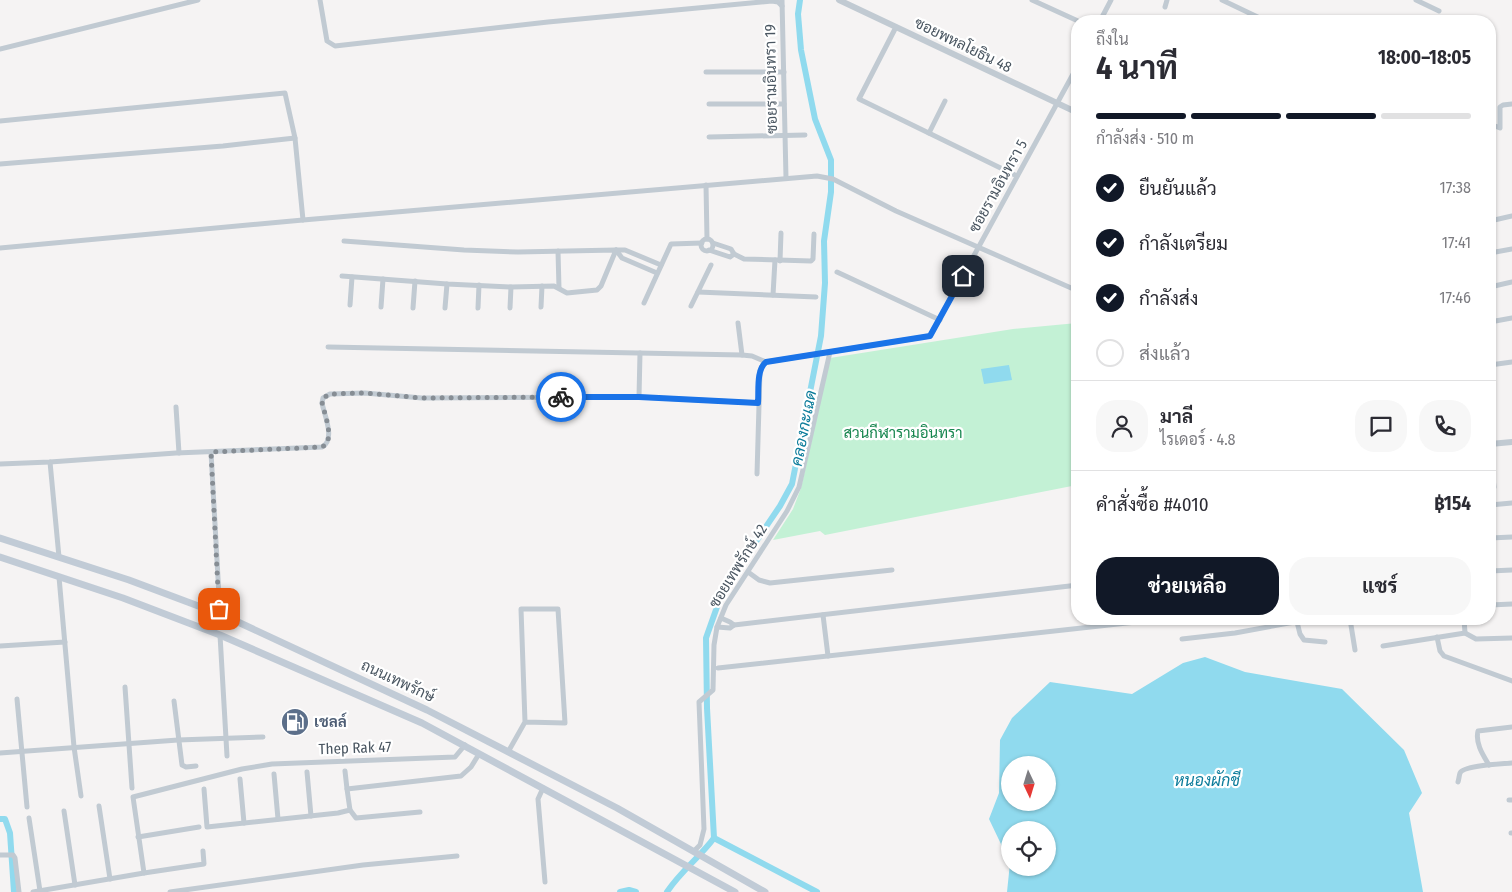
<!DOCTYPE html>
<html lang="th">
<head>
<meta charset="utf-8">
<style>
	body { margin:0; font-family:"Fira Sans Condensed",Sarabun,sans-serif; background:#f7f7f7; color:#2b2b33; height:100vh; display:flex; flex-direction:column; font-size:19px; white-space:nowrap }
	* { box-sizing:border-box; margin:0 }
	p { font-size:16px; color:#7c7c81 }
	.icon { flex:none; width:28px; height:28px; fill:none; stroke:currentColor; stroke-width:2; stroke-linecap:round; stroke-linejoin:round }
	.map { position:relative; flex:1; overflow:hidden }
	.sheet { position:absolute; left:1071px; top:15px; width:425px; height:610px; display:flex; flex-direction:column; background:#fff; border-radius:20px; box-shadow:0 1px 4px #0004 }
	.sheet>* { flex:none }
	.needle { width:32px; rotate:176deg }
	.buttons { position:absolute; left:1001px; top:756px; display:grid; gap:10px }
	.buttons a { display:grid; place-items:center; width:55px; height:55px; border-radius:50%; background:#fff; box-shadow:0 1px 4px #0004; font-size:25px }
	.pin { position:absolute; display:grid; place-items:center; width:42px; height:42px; color:#fff; margin:-21px; border-radius:10px; box-shadow:0 2px 8px #0006 }
	.courier { position:absolute; display:grid; place-items:center; width:50px; height:50px; margin:-25px; border:4px solid #1a73e8; border-radius:50%; background:#fff; color:#222; box-shadow:0 1px 6px #0007 }
	.summary em { font-style:normal; font-weight:700 }
	.summary div { display:flex; flex-direction:column-reverse }
	.summary { display:flex; align-items:center; justify-content:space-between; height:85px; padding:0 25px }
	h1 { font-size:32px; font-weight:700; line-height:38px }
	.bar { display:grid; grid-template-columns:repeat(4,1fr); gap:8px 5px; align-content:center; height:60px; padding:0 25px }
	.bar i { height:6px; border-radius:4px; background:#e1e1e2 }
	.bar .current { background:#111827 }
	.bar p { grid-column:span 4 }
	.line { display:flex; align-items:center; gap:12px; padding:0 25px; border-top:1px solid #e1e1e2 }
	.line div { flex:1 }
	.round { display:grid; place-items:center; flex:none; width:52px; height:52px; border-radius:20px; background:#f7f7f7 }
	ol { padding:0 25px; list-style:none }
	li { display:flex; align-items:center; gap:15px; height:55px }
	li p { margin-inline-start:auto }
	li .icon { padding:5px; border-radius:50%; background:#111827; color:#fff; stroke-width:4 }
	li:last-child { color:#7c7c81 }
	li i { width:28px; height:28px; border:2px solid #e1e1e2; border-radius:50% }
	.action { display:flex; gap:10px; margin-top:auto; padding:10px 25px }
	.action a { flex:1; height:58px; border-radius:20px; background:#111827; color:#fff; font-size:20px; font-weight:700; line-height:58px; text-align:center }
	.action a+a { background:#f7f7f7; color:#2b2b33 }
	.map>svg:first-child { display:block }
	.green { fill:#c3f1d5 }
	.water { fill:#90daee; fill-rule:evenodd }
	.lines { fill:none; stroke-linecap:round; stroke-linejoin:round }
	.canal { stroke:#90daee; stroke-width:6 }
	.minor { stroke:#c1cad2; stroke-width:5 }
	.tertiary { stroke:#c1cad2; stroke-width:6 }
	.secondary { stroke:#c1cbd6; stroke-width:7 }
	.done { stroke:#868d94; stroke-width:5; stroke-dasharray:0 9 }
	.route { stroke:#1a73e8; stroke-width:6 }
	.labels { text-anchor:middle; stroke-width:4.5; stroke-linejoin:round; paint-order:stroke }
	.street-label { font-size:15px; fill:#4a5661; stroke:#fff }
	.park-label { font-size:15px; fill:#17864f; stroke:#fff }
	.service-label { font-size:15px; font-weight:bold; fill:#4e5e75; stroke:#fff; text-anchor:start }
	.water-label { font-size:16px; font-style:italic; fill:#0c7c9b; stroke:#fff }
</style>
</head>
<body>
<div class="map">
<svg width="1512" height="892" viewBox="0 0 1512 892">
	<rect width="100%" height="100%" fill="#f5f3f3"/>
	<path class="green" d="M1077,323V485L825,535L820,531L773,540L793,509L801,488L830,358L1013,329Z"/>
	<g class="water">
		<path d="M1009,365L1012,380L984,384L981,369Z"/>
		<path d="M1205,657L1245,672L1342,689L1404,750L1422,793L1409,813L1423,892H1007L1010,863L989,819L999,793L1000,740L1012,718L1050,682L1132,694L1183,663ZM1010,765H1048V802H1010ZM1010,830H1048V868H1010Z"/>
	</g>
	<g class="lines">
		<g class="canal">
			<path d="M0,819H5L10,833L14,892"/>
			<path d="M714,838L707,708L706,638L723,590L780,506L792,484L821,336L825,283L824,241L831,192V160L815,119L801,50L798,14L800,0"/>
			<path d="M620,892L629,890L636,892"/>
			<path d="M667,892C680,872 700,857 714,838L817,892"/>
		</g>
		<g class="minor">
			<path d="M320,0L327,41L335,46L548,22L772,1L778,2L782,6"/>
			<path d="M782,0L786,178"/>
			<path d="M1032,0L1078,21"/>
			<path d="M1222,0L1266,21"/>
			<path d="M1416,0L1439,11"/>
			<path d="M1165,7L1167,0"/>
			<path d="M1100,21L1111,0"/>
			<path d="M896,27L859,99L1017,176"/>
			<path d="M0,49L198,0"/>
			<path d="M706,72H784"/>
			<path d="M709,104H784"/>
			<path d="M0,121L285,93L295,138L303,220"/>
			<path d="M1490,124L1500,128V107L1503,105L1512,104"/>
			<path d="M929,133L945,101"/>
			<path d="M709,137L805,135"/>
			<path d="M0,164L223,146L295,138"/>
			<path d="M706,185L707,239"/>
			<path d="M1490,221L1512,216"/>
			<circle cx="707" cy="245" r="6"/>
			<path d="M713,243L731,249L734,254L744,259L811,261L813,259L814,234"/>
			<path d="M0,248L303,220L817,176L833,179L896,211L1078,291"/>
			<path d="M616,250L622,258L657,273"/>
			<path d="M616,250H625L661,265"/>
			<path d="M709,250L730,257L734,254"/>
			<path d="M558,251L559,288"/>
			<path d="M1490,253L1512,249"/>
			<path d="M780,261L781,233"/>
			<path d="M837,272L940,320"/>
			<path d="M342,276L447,284L511,287L554,286L567,293L597,290L601,286L616,250L518,252L464,250L344,241"/>
			<path d="M1490,287L1512,282"/>
			<path d="M698,292L816,297"/>
			<path d="M773,295L775,260"/>
			<path d="M644,303L671,244L702,243"/>
			<path d="M350,305L352,277"/>
			<path d="M691,306L711,265"/>
			<path d="M381,307L383,279"/>
			<path d="M541,307L542,286"/>
			<path d="M413,308L415,281"/>
			<path d="M445,308L447,284"/>
			<path d="M478,308L479,285"/>
			<path d="M510,308L511,287"/>
			<path d="M1490,322L1512,318"/>
			<path d="M738,323L742,355"/>
			<path d="M328,347L742,355L752,356L766,362"/>
			<path d="M1490,365L1512,362"/>
			<path d="M639,397L640,353"/>
			<path d="M176,407L179,453"/>
			<path d="M1490,451L1494,487"/>
			<path d="M211,452L220,614"/>
			<path d="M50,462L59,557"/>
			<path d="M0,464L50,462L176,453L322,447C336,440 324,414 322,403L323,398L330,394L365,393L422,398L639,397L758,403"/>
			<path d="M757,474L760,371L763,364L766,362L930,336L1078,65"/>
			<path d="M1490,505L1512,503"/>
			<path d="M1490,538L1512,537"/>
			<path d="M1490,571L1512,570"/>
			<path d="M748,572L759,580L770,583L892,570"/>
			<path d="M59,577L74,747L81,796"/>
			<path d="M1490,605L1512,604"/>
			<path d="M823,615L828,656"/>
			<path d="M721,618L730,622L734,625"/>
			<path d="M1350,619L1355,650"/>
			<path d="M1464,619L1465,633"/>
			<path d="M1297,622L1300,634L1304,640L1325,642"/>
			<path d="M717,627L730,628L734,625L1078,585"/>
			<path d="M220,635L227,756"/>
			<path d="M1437,637L1440,651L1444,656L1512,681"/>
			<path d="M1182,639L1235,633L1311,619"/>
			<path d="M0,646L65,642"/>
			<path d="M1383,646L1465,633L1476,639L1512,638"/>
			<path d="M718,668L1145,621"/>
			<path d="M125,687L132,788"/>
			<path d="M17,699L27,807"/>
			<path d="M174,701L182,765L186,767L196,766"/>
			<path d="M508,752L525,722L521,609H558L565,723L525,722"/>
			<path d="M0,753L178,740L263,737"/>
			<path d="M1489,765C1483,755 1475,743 1478,731L1512,727"/>
			<path d="M345,771L347,789"/>
			<path d="M307,772L311,816"/>
			<path d="M274,774L278,819"/>
			<path d="M240,779L244,823"/>
			<path d="M1458,782C1459,779 1459,776 1460,773C1464,765 1503,764 1512,763"/>
			<path d="M543,788L538,799L545,882"/>
			<path d="M204,789L207,827L338,813L350,810L347,789L461,776L471,767L479,754"/>
			<path d="M1509,800H1512"/>
			<path d="M99,806L110,879"/>
			<path d="M350,810L356,818L420,812"/>
			<path d="M64,811L75,885"/>
			<path d="M29,818L40,891"/>
			<path d="M1511,833H1512"/>
			<path d="M138,837L199,827"/>
			<path d="M694,851L700,845L704,829L699,702L713,690L714,645L717,627L726,605L787,511L799,487L830,352"/>
			<path d="M0,855H13L15,858L19,892"/>
			<path d="M144,873L204,864L203,851"/>
			<path d="M33,892L144,873L133,797L242,769L272,764L455,757L465,745"/>
			<path d="M170,892L363,865L457,856"/>
		</g>
		<g class="tertiary">
			<path d="M839,0L1078,113"/>
			<path d="M1490,444L1512,442"/>
		</g>
		<g class="secondary">
			<path d="M0,538L129,580L225,616L427,710L617,808L765,892"/>
			<path d="M0,557L123,598L220,635L422,723L735,892"/>
		</g>
	</g>
	<g class="lines">
		<path class="done" d="M219,609L211,452L322,447C336,440 324,414 322,402L323,398L330,394L365,393L422,398L561,397"/>
		<path class="route" d="M561,397H639L758,403C759,391 756,370 766,362L930,336L963,276"/>
	</g>
	<defs>
		<symbol id="fuel-disc" viewBox="-11 -11 22 22"><circle r="9.5" fill="#5c6f8a" stroke="#fff"/><path d="M-5.5-6h7V0h2V4h1.3V-2.5L3-4.5l.8-.8L6-3V5H2.5V1h-1V6h-7ZM-4.2-4.7v3.2H.2V-4.7Z" fill="#fff"/></symbol>
	</defs>
	<g fill-rule="evenodd">
		<use href="#fuel-disc" x="279" y="706" width="32" height="32"/>
	</g>
	<g class="labels">
		<g class="street-label">
			<text transform="translate(963 45) rotate(26)" y="5">ซอยพหลโยธิน 48</text>
			<text transform="translate(771 79) rotate(-91)" y="5">ซอยรามอินทรา 19</text>
			<text transform="translate(998 186) rotate(-61)" y="5">ซอยรามอินทรา 5</text>
			<text transform="translate(738 566) rotate(-58)" y="5">ซอยเทพรักษ์ 42</text>
			<text transform="translate(398 681) rotate(25)" y="5">ถนนเทพรักษ์</text>
			<text transform="translate(355 748) rotate(-2)" y="5">Thep Rak 47</text>
		</g>
		<g class="park-label">
			<text x="903" y="438">สวนกีฬารามอินทรา</text>
		</g>
		<g class="service-label">
			<text x="314" y="727">เชลล์</text>
		</g>
		<g class="water-label">
			<text transform="translate(803 428) rotate(-79)" y="6">คลองกะเฉด</text>
			<text x="1207" y="786">หนองผักชี</text>
		</g>
	</g>
</svg>
<div class="buttons">
<a><svg class="needle" viewBox="-14 -14 28 28"><path d="M0-13l5 13h-10z" fill="#e53935"/><path d="M0 13l5-13h-10z" fill="#7c7c81"/></svg></a>
<a><svg class="icon" aria-label="locate" viewBox="0 0 24 24"><circle cx="12" cy="12" r="6"/><path d="M12 2v4M12 18v4M2 12h4M18 12h4"/></svg></a>
</div>
<div class="pin" style="left:219px;top:609px;background:#ea580c"><svg class="icon" aria-label="bag" viewBox="0 0 24 24"><path d="M5 8h14l-1 12H6zM9 8a3 3 0 0 1 6 0"/></svg></div>
<div class="pin" style="left:963px;top:276px;background:#1f2937"><svg class="icon" aria-label="home" viewBox="0 0 24 24"><path d="M3 11l9-7 9 7M6 9v11h12V9"/></svg></div>
<div class="courier" style="left:561px;top:397px"><svg class="icon" aria-label="bike" viewBox="0 0 24 24"><circle cx="6" cy="16" r="4"/><circle cx="18" cy="16" r="4"/><path d="M6 16l4-8h5l3 8M10 8l3 8H6M13 5h3"/></svg></div>
<section class="sheet">
<div class="summary"><div><h1>4 นาที</h1><p>ถึงใน</p></div><em>18:00–18:05</em></div>
<div class="bar"><i class="current"></i><i class="current"></i><i class="current"></i><i></i><p>กำลังส่ง · 510 m</p></div>
<ol>
<li><svg class="icon" aria-label="check" viewBox="0 0 24 24"><path d="M5 12l5 5 9-10"/></svg>ยืนยันแล้ว<p>17:38</p></li>
<li><svg class="icon" aria-label="check" viewBox="0 0 24 24"><path d="M5 12l5 5 9-10"/></svg>กำลังเตรียม<p>17:41</p></li>
<li><svg class="icon" aria-label="check" viewBox="0 0 24 24"><path d="M5 12l5 5 9-10"/></svg>กำลังส่ง<p>17:46</p></li>
<li><i></i>ส่งแล้ว</li>
</ol>
<div class="line" style="height:90px"><a class="round"><svg class="icon" aria-label="person" viewBox="0 0 24 24"><circle cx="12" cy="8" r="4"/><path d="M4 21q1-7 8-7t8 7"/></svg></a><div><b>มาลี</b><p>ไรเดอร์ · 4.8</p></div><a class="round"><svg class="icon" aria-label="chat" viewBox="0 0 24 24"><path d="M4 5h16v11H9l-5 4z"/></svg></a><a class="round"><svg class="icon" aria-label="phone" viewBox="0 0 24 24"><path d="M5 4h4l2 5-3 2q2 4 5 5l2-3 5 2v4C11 20 4 13 5 4z"/></svg></a></div>
<div class="line" style="height:65px"><div>คำสั่งซื้อ #4010</div><b>฿154</b></div>
<div class="action"><a>ช่วยเหลือ</a><a>แชร์</a></div>
</section>
</div>
</body>
</html>
